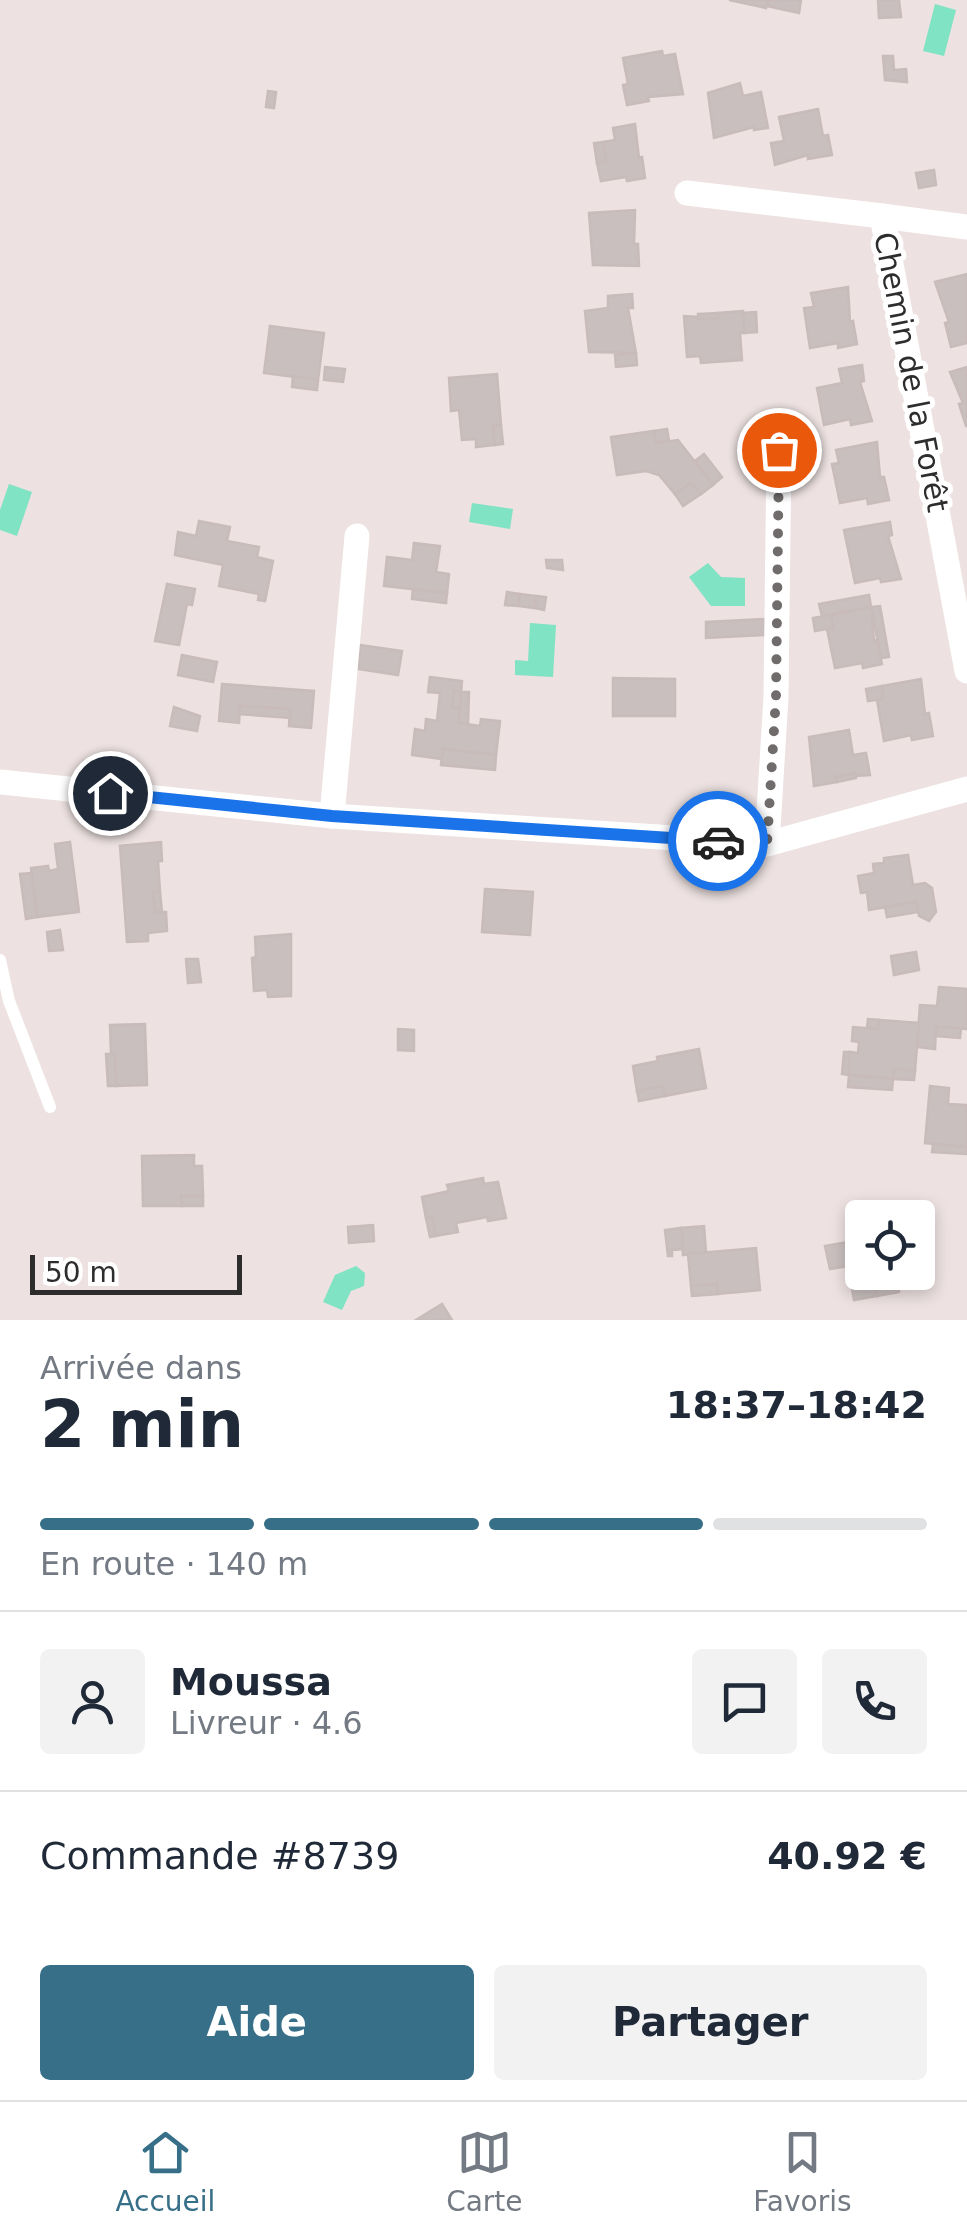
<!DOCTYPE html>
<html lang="fr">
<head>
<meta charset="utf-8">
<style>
	body { margin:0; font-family:"DejaVu Sans",sans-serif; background:#f2f2f3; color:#1f2937; height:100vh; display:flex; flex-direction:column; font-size:38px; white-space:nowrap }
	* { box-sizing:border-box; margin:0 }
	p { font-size:32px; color:#747a83 }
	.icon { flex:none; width:55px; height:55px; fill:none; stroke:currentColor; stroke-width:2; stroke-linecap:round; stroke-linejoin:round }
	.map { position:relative; height:1320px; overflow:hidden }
	.details { display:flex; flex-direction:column; background:#fff; flex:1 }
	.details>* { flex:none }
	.fabs { position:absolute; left:845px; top:1200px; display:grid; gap:20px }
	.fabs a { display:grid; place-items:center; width:90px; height:90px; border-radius:10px; background:#fff; box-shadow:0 5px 15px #0003; font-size:50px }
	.scale { position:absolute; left:30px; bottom:25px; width:212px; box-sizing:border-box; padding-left:10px; border:5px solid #2d2d2d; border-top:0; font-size:28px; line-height:35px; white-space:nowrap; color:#2d2d2d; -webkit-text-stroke:8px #fff; paint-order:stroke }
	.pin { position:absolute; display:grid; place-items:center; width:85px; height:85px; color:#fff; margin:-42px; border:5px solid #fff; border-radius:50%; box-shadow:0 2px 10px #0007 }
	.courier { position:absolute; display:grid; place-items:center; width:100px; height:100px; margin:-50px; border:8px solid #1a73e8; border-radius:50%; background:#fff; color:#222; box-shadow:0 2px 12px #0007 }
	.summary em { font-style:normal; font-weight:700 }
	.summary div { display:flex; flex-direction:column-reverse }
	.summary { display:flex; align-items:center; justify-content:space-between; height:170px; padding:0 40px }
	h1 { font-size:65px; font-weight:700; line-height:75px }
	.bar { display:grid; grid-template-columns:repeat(4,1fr); gap:15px 10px; align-content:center; height:120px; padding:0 40px }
	.bar i { height:12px; border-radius:8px; background:#e0e1e3 }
	.bar .selected { background:#366f87 }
	.bar p { grid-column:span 4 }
	.line { display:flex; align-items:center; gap:25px; padding:0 40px; border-top:2px solid #e0e1e3 }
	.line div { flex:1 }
	.round { display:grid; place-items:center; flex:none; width:105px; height:105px; border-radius:10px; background:#f2f2f3 }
	.button { display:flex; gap:20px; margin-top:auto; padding:20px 40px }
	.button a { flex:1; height:115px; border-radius:10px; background:#366f87; color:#fff; font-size:40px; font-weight:700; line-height:115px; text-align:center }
	.button a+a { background:#f2f2f3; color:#1f2937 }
	.menu { display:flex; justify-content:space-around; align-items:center; height:140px; border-top:2px solid #e0e1e3; background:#fff; font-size:28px; color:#747a83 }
	.menu a { display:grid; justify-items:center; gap:5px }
	.menu .selected { color:#366f87 }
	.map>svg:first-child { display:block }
	.water { fill:#7fe3c4 }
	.building { fill:#c9bfbf; stroke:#c8bbba; stroke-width:2.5 }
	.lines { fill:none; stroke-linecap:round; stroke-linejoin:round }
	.lane { stroke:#fff; stroke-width:12 }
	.street { stroke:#fff; stroke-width:25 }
	.done { stroke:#706c6c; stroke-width:10; stroke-dasharray:0 18 }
	.route { stroke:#1a73e8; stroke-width:12 }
	.labels { text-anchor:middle; stroke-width:10; stroke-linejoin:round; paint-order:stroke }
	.street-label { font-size:30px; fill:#2d2d2d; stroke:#fff }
</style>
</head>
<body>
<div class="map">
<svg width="967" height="1320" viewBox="0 0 967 1320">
	<rect width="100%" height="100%" fill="#ede1e1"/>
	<g class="water">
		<path d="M935,4L956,10L944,56L923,51Z"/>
		<path d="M9,484L32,492L17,536L0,530V510Z"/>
		<path d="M472,503L513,509L510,529L469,522Z"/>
		<path d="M708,563L721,577L745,578V606H711L689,577Z"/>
		<path d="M530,623L556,625L553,677L515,675V660L528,661Z"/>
		<path d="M356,1266L365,1273L364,1286L351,1291L342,1310L323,1302L335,1275Z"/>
	</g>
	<g class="building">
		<path d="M729,0H768L766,8Z"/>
		<path d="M768,0H801L799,13L767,6Z"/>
		<path d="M878,0H899L901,17L879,18Z"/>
		<path d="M662,51L663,56L675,54L683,94L648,97L649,101L627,105L623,85L628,84L623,58Z"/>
		<path d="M883,56H893L894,70L906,69L907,82L885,80Z"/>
		<path d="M740,83L743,96L761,92L768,128L754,130V127L714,138L708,93Z"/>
		<path d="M268,91L276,92L274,108L266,107Z"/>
		<path d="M818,109L823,136L828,135L832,155L808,159V155L775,165L771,143L784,141L779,117Z"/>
		<path d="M635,124L639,158L642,157L645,178L627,181L626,177L601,181L597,163L606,161L603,142L615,140L613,128Z"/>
		<path d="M603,142L606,161L597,163L594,143Z"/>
		<path d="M934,170L936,185L919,188L916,173Z"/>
		<path d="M635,210L634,244H638L639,266L593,265L589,213Z"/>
		<path d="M967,274V343L951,347L945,323L949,322L935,282Z"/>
		<path d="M848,287L850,322L853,321L857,344L838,348V343L810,348L804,308L814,307L811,293Z"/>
		<path d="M632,294L633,308H628L636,353L589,352L585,311L608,308V296Z"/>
		<path d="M743,311L745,333H740L742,360L701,363L700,356L687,357L684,316L718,318V313Z"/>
		<path d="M756,312L757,332L745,333L743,313Z"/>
		<path d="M718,313V318L698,319V314Z"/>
		<path d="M270,326L324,333L318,380L264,373Z"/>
		<path d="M636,353L637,365L616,367L615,355Z"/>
		<path d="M862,365L864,381L860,382L872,421L851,425L850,419L824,425L817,388L842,383L839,369Z"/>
		<path d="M325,367L345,369L343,382L324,380Z"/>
		<path d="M967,367V426H966L959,404L963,403L950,372Z"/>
		<path d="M497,374L501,425L493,426L495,445L476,447V439L462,440L459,410L451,411L449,378Z"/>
		<path d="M293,376L318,380L317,390L292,387Z"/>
		<path d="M501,425L503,444L495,445L493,426Z"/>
		<path d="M667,429L669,441L656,443L654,431Z"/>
		<path d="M654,431L656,443L678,440L713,485L701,494L691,483L675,494L659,475L646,471L617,475L611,437Z"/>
		<path d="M877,442L880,477H884L889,500L868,504L867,498L840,503L832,464L839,463L836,450Z"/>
		<path d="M704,454L722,477L713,485L695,461Z"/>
		<path d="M691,483L701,494L683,506L675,494Z"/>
		<path d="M199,521L230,527L227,541L259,547L257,557L273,561L265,601L258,600L259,594L219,586L223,565L175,555L178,532L196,536Z"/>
		<path d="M890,522L892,535L888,536L901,579L881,582L880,578L855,583L844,530Z"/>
		<path d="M414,543L440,546L436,572L449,574L447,593L384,586L387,557L412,560Z"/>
		<path d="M546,560H562L563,570L547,568Z"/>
		<path d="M167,584L195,589L192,605L187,604L179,645L155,641Z"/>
		<path d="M413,589L447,593L446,603L412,599Z"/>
		<path d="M507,592L520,594L518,606L505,605Z"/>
		<path d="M520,594L536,596L535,608L518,606Z"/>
		<path d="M869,595L871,607L822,616L819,604Z"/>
		<path d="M536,596L546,597L544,610L535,608Z"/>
		<path d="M880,606L889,657L881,658L871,607Z"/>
		<path d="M871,607L874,641L877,640L882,664L863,668L862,663L835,668L827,629L833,628L831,615Z"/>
		<path d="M831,615L833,628L815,631L813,618Z"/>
		<path d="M765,619L766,635L706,638V622Z"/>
		<path d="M360,645L402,651L398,675L358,669Z"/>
		<path d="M182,655L217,662L213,682L178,675Z"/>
		<path d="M430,677L462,681L461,692L454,691L452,708L460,709L459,723L480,726L481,719L500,721L496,755L443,749L442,759L412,755L415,729L425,731L426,719L437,721L440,693L428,692Z"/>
		<path d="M613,678L675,679V716H613Z"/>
		<path d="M921,679L925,714L929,713L933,736L912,740L911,735L884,741L877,700L883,699L882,686Z"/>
		<path d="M222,684L314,691L311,728L289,726L290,709L240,706L239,723L219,721Z"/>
		<path d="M882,686L883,699L868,701L866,689Z"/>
		<path d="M454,691L461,692L460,709L452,708Z"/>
		<path d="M461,692H469L468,724L459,723Z"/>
		<path d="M240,706L290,709V718L239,714Z"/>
		<path d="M174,707L200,716L197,731L170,726Z"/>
		<path d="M849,730L853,755L866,753L870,775L836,777L837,782L814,786L809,737Z"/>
		<path d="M443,749L496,755L495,770L441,765Z"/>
		<path d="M856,773V778L837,782L836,777Z"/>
		<path d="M70,842L79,912L37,917L31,868L48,866L49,871L58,869L55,844Z"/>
		<path d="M161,842L162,861H158L160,892H153L155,912H166L167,931L148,933V941L127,942L120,846Z"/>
		<path d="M908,855L913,885L925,883L932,888L936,912L929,921L919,916L916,902L869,910L867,892L861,893L858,876L874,873L873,864L884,863V858Z"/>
		<path d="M31,873L37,917L26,919L20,874Z"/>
		<path d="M485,889L533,892L530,935L482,932Z"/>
		<path d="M153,892H160L162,912H155Z"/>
		<path d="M916,902L918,912L887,917L885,907Z"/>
		<path d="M60,930L63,950L49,951L47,932Z"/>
		<path d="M291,934V996L268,997L267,990L254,991L252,958L256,957L255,937Z"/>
		<path d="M916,952L919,970L894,975L891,956Z"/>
		<path d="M186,959H198L201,982L188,983Z"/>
		<path d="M939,987L967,989V1029L936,1027L935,1049L917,1047L920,1005L937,1006Z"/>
		<path d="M868,1019L879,1020L878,1029L867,1028Z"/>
		<path d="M879,1020L919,1023L915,1071L894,1069L893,1079L849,1075L850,1052L858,1053L859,1042L852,1041L853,1027L878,1029Z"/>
		<path d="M145,1024L147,1085L116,1086L115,1054H111L110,1025Z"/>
		<path d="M936,1027L961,1028L960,1038L936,1036Z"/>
		<path d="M398,1029L414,1030V1051L398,1050Z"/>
		<path d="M699,1049L706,1088L665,1096L663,1086L637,1091L633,1066L658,1061L657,1057Z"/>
		<path d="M844,1052H850L849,1075L842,1074Z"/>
		<path d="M106,1054H115L116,1086H108Z"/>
		<path d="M894,1069L915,1071L914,1080L893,1079Z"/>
		<path d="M849,1075L893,1079L892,1090L848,1087Z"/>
		<path d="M663,1086L665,1096L639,1101L637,1091Z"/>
		<path d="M930,1086L949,1088L948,1104L967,1105V1147L925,1143Z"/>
		<path d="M933,1144L967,1147V1154L932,1152Z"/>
		<path d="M194,1155V1166H202L203,1196H181L182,1206H143L142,1156Z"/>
		<path d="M483,1178L484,1184L498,1182L506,1218L488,1221L487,1217L456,1223L458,1232L435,1236L432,1217L426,1218L422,1197L449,1191L447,1185Z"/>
		<path d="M181,1196H203V1206H182Z"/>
		<path d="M432,1217L435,1236L430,1237L426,1218Z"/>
		<path d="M373,1225L374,1241L349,1243L348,1227Z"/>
		<path d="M704,1226L706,1252L683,1255L681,1228Z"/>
		<path d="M681,1228L683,1249L672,1250V1256H668L665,1230Z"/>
		<path d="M862,1228V1272H918V1251L927,1250L933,1281L899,1288L897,1281L875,1285L877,1296L854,1300L848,1266L830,1269L825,1246L854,1241L853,1231Z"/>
		<path d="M756,1248L760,1290L718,1294L717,1284L691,1286L688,1254Z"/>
		<path d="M897,1281L899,1292L877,1296L875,1285Z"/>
		<path d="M717,1284L718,1294L692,1296L691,1286Z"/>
		<path d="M442,1304L452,1320H416Z"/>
	</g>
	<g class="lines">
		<path class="lane" d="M0,960L9,1001L50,1107"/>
		<g class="street">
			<path d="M687,193L882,216"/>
			<path d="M967,227L882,216L967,671"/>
			<path d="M0,782L332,816L767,844L967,789"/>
			<path d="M332,816L357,536"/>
			<path d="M767,844L776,697L779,450"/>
		</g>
	</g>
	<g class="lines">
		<path class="done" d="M718,841L767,844L776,697L779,450"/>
		<path class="route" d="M110,793L332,816L718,841"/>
	</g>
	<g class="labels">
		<g class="street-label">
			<text transform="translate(911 372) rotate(79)" y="10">Chemin de la Forêt</text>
		</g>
	</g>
</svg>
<div class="fabs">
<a><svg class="icon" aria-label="locate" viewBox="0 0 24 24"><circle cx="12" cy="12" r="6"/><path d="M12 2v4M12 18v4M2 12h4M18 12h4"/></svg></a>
</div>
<div class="scale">50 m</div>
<div class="pin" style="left:779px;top:450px;background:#ea580c"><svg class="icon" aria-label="bag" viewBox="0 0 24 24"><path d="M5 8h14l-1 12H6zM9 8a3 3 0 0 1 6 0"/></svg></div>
<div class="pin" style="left:110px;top:793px;background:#1f2937"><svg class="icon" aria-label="home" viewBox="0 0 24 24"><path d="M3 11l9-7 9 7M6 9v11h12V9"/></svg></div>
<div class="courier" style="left:718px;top:841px"><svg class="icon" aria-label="car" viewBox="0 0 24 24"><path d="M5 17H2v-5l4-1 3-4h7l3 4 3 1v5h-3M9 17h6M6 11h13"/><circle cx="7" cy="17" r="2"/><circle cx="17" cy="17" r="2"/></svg></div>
</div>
<section class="details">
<div class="summary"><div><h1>2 min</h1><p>Arrivée dans</p></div><em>18:37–18:42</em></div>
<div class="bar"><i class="selected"></i><i class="selected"></i><i class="selected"></i><i></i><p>En route · 140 m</p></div>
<div class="line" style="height:180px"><a class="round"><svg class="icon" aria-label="person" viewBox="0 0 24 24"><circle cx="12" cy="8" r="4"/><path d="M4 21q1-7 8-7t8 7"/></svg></a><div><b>Moussa</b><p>Livreur · 4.6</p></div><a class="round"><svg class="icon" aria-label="chat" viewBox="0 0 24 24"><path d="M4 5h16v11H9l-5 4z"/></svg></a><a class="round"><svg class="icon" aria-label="phone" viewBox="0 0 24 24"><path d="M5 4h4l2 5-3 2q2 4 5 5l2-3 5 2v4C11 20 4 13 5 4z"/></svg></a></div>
<div class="line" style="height:130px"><div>Commande #8739</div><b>40.92 €</b></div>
<div class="button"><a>Aide</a><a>Partager</a></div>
</section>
<nav class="menu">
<a class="selected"><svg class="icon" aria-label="home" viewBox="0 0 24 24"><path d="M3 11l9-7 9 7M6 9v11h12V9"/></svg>Accueil</a>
<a><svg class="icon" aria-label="map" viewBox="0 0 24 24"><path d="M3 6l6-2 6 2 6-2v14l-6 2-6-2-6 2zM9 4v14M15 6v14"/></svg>Carte</a>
<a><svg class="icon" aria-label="saved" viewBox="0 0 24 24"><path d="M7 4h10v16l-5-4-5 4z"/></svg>Favoris</a>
</nav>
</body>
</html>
